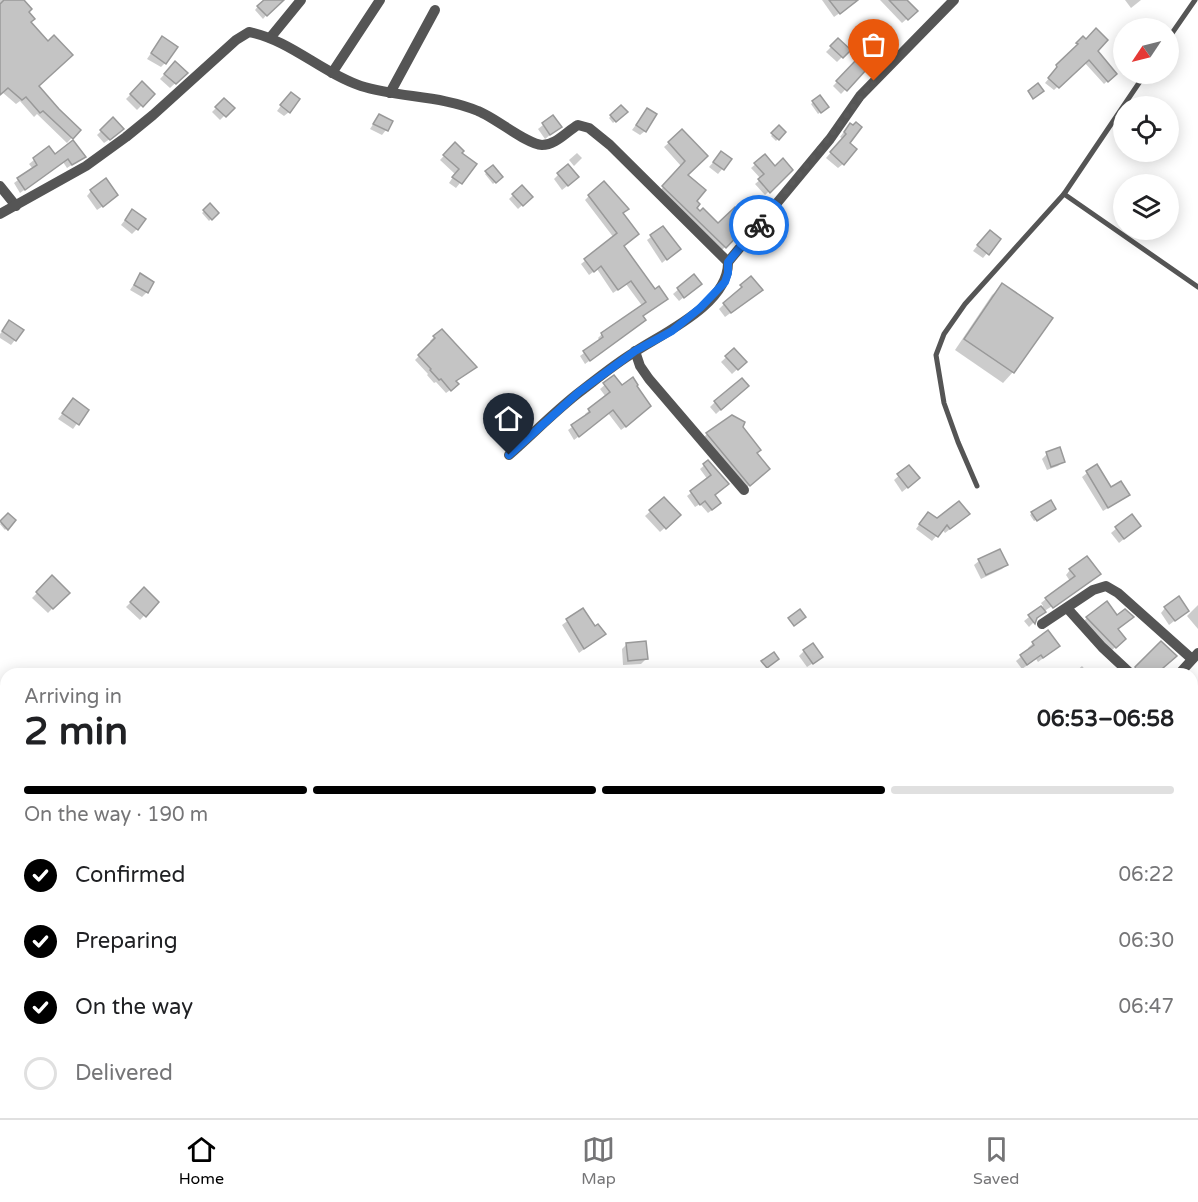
<!DOCTYPE html>
<html lang="en">
<head>
<meta charset="utf-8">
<style>
	body { margin:0; font-family:"Varela Round",sans-serif; background:#f6f6f6; color:#202124; height:100vh; display:flex; flex-direction:column; font-size:22px; white-space:nowrap }
	* { box-sizing:border-box; margin:0 }
	p { font-size:20px; color:#757577 }
	.icon { flex:none; width:33px; height:33px; fill:none; stroke:currentColor; stroke-width:2; stroke-linecap:round; stroke-linejoin:round }
	.map { position:relative; flex:1; overflow:hidden }
	.panel { position:absolute; left:0px; top:668px; width:1198px; height:452px; display:flex; flex-direction:column; background:#fff; border-radius:18px 18px 0 0; box-shadow:0 3px 15px #0003 }
	.panel>* { flex:none }
	.needle { width:39px; rotate:235deg }
	.buttons { position:absolute; left:1113px; top:18px; display:grid; gap:12px }
	.buttons a { display:grid; place-items:center; width:66px; height:66px; border-radius:50%; background:#fff; box-shadow:0 3px 15px #0003; font-size:30px }
	.pin { position:absolute; display:grid; place-items:center; width:51px; height:51px; color:#fff; margin:-62px -26px; border-radius:50% 50% 50% 0; rotate:-45deg; box-shadow:0 0 6px #0007 }
	.pin .icon { rotate:45deg }
	.courier { position:absolute; display:grid; place-items:center; width:60px; height:60px; margin:-30px; border:4px solid #1a73e8; border-radius:50%; background:#fff; color:#222; box-shadow:0 2px 8px #0007 }
	.overview em { font-style:normal; font-weight:700 }
	.overview div { display:flex; flex-direction:column-reverse }
	.overview { display:flex; align-items:center; justify-content:space-between; height:102px; padding:0 24px }
	h1 { font-size:39px; font-weight:700; line-height:45px }
	.bar { display:grid; grid-template-columns:repeat(4,1fr); gap:9px 6px; align-content:center; height:72px; padding:0 24px }
	.bar i { height:8px; border-radius:4px; background:#e0e0e0 }
	.bar .current { background:#000 }
	.bar p { grid-column:span 4 }
	ol { padding:0 24px; list-style:none }
	li { display:flex; align-items:center; gap:18px; height:66px }
	li p { margin-inline-start:auto }
	li .icon { padding:6px; border-radius:50%; background:#000; color:#fff; stroke-width:4 }
	li:last-child { color:#757577 }
	li i { width:33px; height:33px; border:3px solid #e0e0e0; border-radius:50% }
	.dock { display:flex; justify-content:space-around; align-items:center; height:84px; border-top:2px solid #e0e0e0; background:#fff; font-size:16px; color:#757577 }
	.dock a { display:grid; justify-items:center; gap:3px }
	.dock .current { color:#000 }
	.map>svg:first-child { display:block }
	.shadow { fill:#0003 }
	.building { fill:#c4c4c4; stroke:#999; stroke-width:1.5 }
	.lines { fill:none; stroke-linecap:round; stroke-linejoin:round }
	.lane { stroke:#555; stroke-width:5 }
	.street { stroke:#555; stroke-width:10 }
	.done { stroke:#595959; stroke-width:6; stroke-dasharray:0 10.8 }
	.route { stroke:#1a73e8; stroke-width:8 }
</style>
</head>
<body>
<div class="map">
<svg width="1198" height="1118" viewBox="0 0 1198 1118">
	<rect width="100%" height="100%" fill="#fff"/>
	<g class="shadow">
		<path d="M0,0H22L29,22L37,86L79,130L67,143L37,114L34,117L20,101L16,104L2,92L0,94Z"/>
		<path d="M263,0H279L263,19L255,10Z"/>
		<path d="M822,0H850L848,7L834,17Z"/>
		<path d="M880,0H905L916,11L902,23Z"/>
		<path d="M1125,0H1141L1131,8Z"/>
		<path d="M1083,38L1115,74L1104,84L1084,62L1054,90L1045,83L1055,71L1054,70Z"/>
		<path d="M838,40L849,50L837,62L826,52Z"/>
		<path d="M158,43L165,63L161,67L147,59Z"/>
		<path d="M856,62L864,70L841,94L833,86Z"/>
		<path d="M170,68L186,73L170,88L160,79Z"/>
		<path d="M142,83L153,94L137,110L126,99Z"/>
		<path d="M820,97L827,107L818,114L811,104Z"/>
		<path d="M286,99L289,112L284,116L277,111Z"/>
		<path d="M224,100L232,108L220,120L212,112Z"/>
		<path d="M621,107L626,112L613,123L609,118Z"/>
		<path d="M647,110L645,131L640,135L632,130Z"/>
		<path d="M379,115L386,130L382,135L370,129Z"/>
		<path d="M553,117L560,127L545,139L538,129Z"/>
		<path d="M113,120L117,134L104,143L97,135Z"/>
		<path d="M779,127L784,132L776,141L771,136Z"/>
		<path d="M846,129L848,143L843,164L838,168L826,158L843,139L840,137Z"/>
		<path d="M682,131L706,156L686,175L695,209L718,225L748,224L720,252L659,192L681,166L664,147Z"/>
		<path d="M455,144L460,153L475,164L456,188L449,183L455,174L440,160Z"/>
		<path d="M49,148L54,156L84,157L67,168L63,162L20,193L14,183L33,169L29,164Z"/>
		<path d="M577,153L582,158L574,166L569,160Z"/>
		<path d="M764,157L775,168L791,170L765,195L755,184L761,179L751,168Z"/>
		<path d="M717,158L730,160L718,174L709,167Z"/>
		<path d="M493,167L501,177L493,184L485,174Z"/>
		<path d="M558,175L572,182L562,190L554,179Z"/>
		<path d="M522,187L531,197L518,209L509,199Z"/>
		<path d="M91,191L112,200L97,210L87,196Z"/>
		<path d="M589,196L627,209L622,214V246L654,291L642,317L644,320L585,364L580,356L600,341L598,338L602,334L643,307L626,284L613,293L597,269L589,275L581,264L614,238L585,200Z"/>
		<path d="M210,206L217,213L209,221L202,213Z"/>
		<path d="M132,211L137,229L132,234L121,225Z"/>
		<path d="M663,228L675,252L662,263L647,240Z"/>
		<path d="M985,236L999,239L983,258L973,251Z"/>
		<path d="M140,275L147,292L142,297L130,290Z"/>
		<path d="M694,276L695,288L679,301L673,294Z"/>
		<path d="M751,278L756,294L725,317L719,309Z"/>
		<path d="M1003,285L1051,318L1013,372L1003,383L955,350L992,295Z"/>
		<path d="M10,322L15,340L11,345L0,338V334Z"/>
		<path d="M434,337L475,367L455,382L453,388L446,393L436,382L434,383L427,375L428,374L415,360L432,343L430,341Z"/>
		<path d="M734,350L745,362L732,374L721,362Z"/>
		<path d="M614,377L622,387L632,422L621,430L608,413L574,440L568,430L586,417L585,414L606,397L600,389Z"/>
		<path d="M742,390L716,414L710,407L715,402Z"/>
		<path d="M73,400L87,410L73,429L58,419Z"/>
		<path d="M741,428L764,473L745,489L703,438L707,434Z"/>
		<path d="M1047,454L1063,461L1058,466L1047,470L1042,459Z"/>
		<path d="M708,462L727,484L713,495L716,507L708,513L700,504L695,507L687,496L708,480L700,469Z"/>
		<path d="M1096,466L1110,489L1128,495L1103,511L1082,477Z"/>
		<path d="M909,467L913,483L902,492L894,480Z"/>
		<path d="M664,499L679,515L660,532L645,516Z"/>
		<path d="M1052,511L1034,521L1030,515L1032,513Z"/>
		<path d="M8,515L14,520L5,530L0,524Z"/>
		<path d="M1131,516L1135,530L1119,543L1111,533Z"/>
		<path d="M923,519L937,520L963,519L945,533L942,529L932,541L916,529Z"/>
		<path d="M979,561L1007,564L1002,569L981,579L974,565Z"/>
		<path d="M1070,570L1094,579L1046,610L1029,627L1024,621L1043,606L1041,603L1046,599L1070,581L1066,575Z"/>
		<path d="M52,578L67,593L48,613L32,598Z"/>
		<path d="M144,589L157,602L140,620L126,607Z"/>
		<path d="M1198,605V629L1187,616Z"/>
		<path d="M1165,608L1182,615L1169,625L1161,613Z"/>
		<path d="M582,610L595,628L604,634L579,653L562,625Z"/>
		<path d="M1117,617L1116,630L1120,643L1111,651L1083,622L1087,618Z"/>
		<path d="M1048,632L1053,651L1038,662L1036,659L1022,669L1016,661L1029,650L1028,648L1033,643Z"/>
		<path d="M627,644L646,659L641,664L623,665L622,649Z"/>
		<path d="M804,651L816,661L807,667L799,656Z"/>
		<path d="M1082,666L1089,674H1073Z"/>
		<path d="M1192,858L1198,861V886L1196,884L1192,888Z"/>
		<path d="M1195,1050L1198,1053L1197,1066L1192,1062V1053Z"/>
		<path d="M499,1113H544L539,1118H502Z"/>
		<path d="M581,1113H599L594,1118H584Z"/>
		<path d="M715,1113H729L723,1118H710Z"/>
		<path d="M766,1113H790L784,1118H764L763,1116Z"/>
		<path d="M998,1113L1003,1118H993Z"/>
	</g>
	<g class="building">
		<path d="M4,0H24L32,9L29,12L35,19L31,22L48,41L54,35L73,55L39,86L59,109L81,130L73,139L43,111L40,113L26,97L22,100L8,88L0,95V4Z"/>
		<path d="M264,0H284L267,16L257,6Z"/>
		<path d="M829,0H858L840,14Z"/>
		<path d="M889,0H907L918,11L908,20Z"/>
		<path d="M1096,28L1108,40L1098,51L1117,74L1108,82L1089,60L1059,88L1048,78L1057,67L1056,65L1078,44L1076,43L1083,36L1086,39Z"/>
		<path d="M162,36L178,47L166,64L151,53Z"/>
		<path d="M838,38L851,50L843,58L830,46Z"/>
		<path d="M856,60L866,70L847,91L836,81Z"/>
		<path d="M175,61L188,73L176,84L164,74Z"/>
		<path d="M142,81L155,94L143,107L130,94Z"/>
		<path d="M1038,83L1044,91L1033,99L1028,91Z"/>
		<path d="M291,92L300,99L290,113L280,105Z"/>
		<path d="M820,95L829,107L821,113L812,101Z"/>
		<path d="M224,98L235,108L226,117L215,107Z"/>
		<path d="M621,105L628,112L616,122L610,115Z"/>
		<path d="M647,108L657,114L646,132L636,125Z"/>
		<path d="M379,114L393,121L388,131L373,124Z"/>
		<path d="M553,115L562,127L550,135L542,123Z"/>
		<path d="M113,117L124,129L110,140L100,130Z"/>
		<path d="M856,122L862,127L850,143L857,149L844,165L830,152L846,134L844,132L850,123L853,125Z"/>
		<path d="M779,125L786,132L779,140L771,133Z"/>
		<path d="M682,129L708,156L688,175L706,190L697,201L700,204L697,208L700,211L703,208L718,223L735,207L750,223L726,248L662,186L685,161L668,142Z"/>
		<path d="M73,140L86,157L72,165L68,159L25,190L17,178L37,165L33,158L49,146L55,154Z"/>
		<path d="M455,142L464,151L462,153L477,164L462,184L452,177L459,169L443,155Z"/>
		<path d="M721,151L732,159L724,170L713,162Z"/>
		<path d="M765,154L775,166L783,158L793,170L770,193L758,179L764,174L754,163Z"/>
		<path d="M568,164L579,177L568,186L557,173Z"/>
		<path d="M493,165L503,177L496,183L485,171Z"/>
		<path d="M106,178L118,195L103,207L90,190Z"/>
		<path d="M604,181L629,209L623,213L639,234L624,246L655,289L659,286L668,299L643,316L646,320L590,361L583,351L603,337L601,333L646,302L631,281L618,290L601,266L594,272L584,259L617,233L588,195Z"/>
		<path d="M522,185L533,197L523,206L512,194Z"/>
		<path d="M210,203L219,213L212,220L203,210Z"/>
		<path d="M132,209L146,219L138,230L125,220Z"/>
		<path d="M663,226L681,249L667,260L650,235Z"/>
		<path d="M990,230L1001,239L989,255L977,245Z"/>
		<path d="M140,273L154,282L148,293L134,285Z"/>
		<path d="M694,274L702,284L684,298L677,288Z"/>
		<path d="M751,276L763,290L731,313L723,303L742,287L740,285Z"/>
		<path d="M1002,283L1053,318L1014,373L964,339Z"/>
		<path d="M9,320L24,330L16,341L2,331Z"/>
		<path d="M442,329L477,367L456,381L459,384L451,391L441,379L439,380L430,370L431,369L418,355L435,338L433,336Z"/>
		<path d="M734,348L747,362L738,370L725,356Z"/>
		<path d="M614,375L622,385L633,377L638,385L637,386L651,406L626,427L613,410L579,437L571,425L590,412L588,409L610,392L603,383Z"/>
		<path d="M742,378L749,386L721,410L714,401Z"/>
		<path d="M73,398L89,410L79,425L62,413Z"/>
		<path d="M732,415L745,422L743,427L761,450L757,453L770,469L750,486L706,433Z"/>
		<path d="M1060,447L1065,462L1051,467L1046,452Z"/>
		<path d="M708,460L729,484L715,495L721,503L712,510L705,501L700,505L690,491L711,475L703,464Z"/>
		<path d="M1097,464L1111,487L1121,481L1130,495L1108,508L1086,471Z"/>
		<path d="M909,465L920,478L908,488L897,474Z"/>
		<path d="M664,497L681,515L666,529L649,510Z"/>
		<path d="M1051,500L1056,509L1037,521L1031,512Z"/>
		<path d="M959,501L970,514L950,529L947,525L938,537L919,524L928,512L937,518Z"/>
		<path d="M8,513L16,520L8,530L0,521Z"/>
		<path d="M1132,514L1141,526L1124,539L1115,527Z"/>
		<path d="M1000,549L1008,565L986,575L978,559Z"/>
		<path d="M1087,556L1101,574L1053,608L1045,598L1075,576L1069,569Z"/>
		<path d="M52,575L70,593L53,609L36,592Z"/>
		<path d="M144,587L159,602L146,617L130,602Z"/>
		<path d="M1179,596L1189,611L1175,621L1164,607Z"/>
		<path d="M1107,601L1117,615L1125,609L1134,617L1118,629L1126,639L1116,648L1086,617Z"/>
		<path d="M1041,606L1046,612L1037,618L1035,624L1028,615Z"/>
		<path d="M583,608L595,626L598,624L606,634L584,649L566,619Z"/>
		<path d="M800,609L806,617L794,626L788,618Z"/>
		<path d="M1048,630L1060,646L1043,658L1041,655L1027,665L1020,655L1034,645L1032,642Z"/>
		<path d="M646,641L648,659L628,661L626,643Z"/>
		<path d="M1161,641L1177,656L1156,674H1138L1135,667Z"/>
		<path d="M813,643L823,657L813,664L803,650Z"/>
		<path d="M774,652L779,659L767,668L761,661Z"/>
	</g>
	<g class="lines">
		<g class="lane">
			<path d="M1168,39L1195,0"/>
			<path d="M1064,194L1198,287"/>
			<path d="M977,486L958,442L944,403L936,355L944,334L965,304L1064,194L1145,74"/>
		</g>
		<g class="street">
			<path d="M270,38L301,0"/>
			<path d="M332,73L380,0"/>
			<path d="M390,93L435,10"/>
			<path d="M0,186L16,206"/>
			<path d="M0,214L86,166L126,137L153,115L236,40L249,32C290,40 322,73 361,86C399,98 440,95 478,111C496,118 526,144 542,145C556,145 567,131 578,125L589,128L610,145L728,262"/>
			<path d="M635,351L640,366L649,379L744,490"/>
			<path d="M509,455C533,434 556,410 581,391C598,378 615,364 633,353C663,333 729,304 728,262L830,139L860,96L954,0"/>
			<path d="M1067,608L1102,647L1131,674"/>
			<path d="M1042,624L1093,590L1106,586L1118,593L1192,659"/>
			<path d="M1179,674L1198,653"/>
			<path d="M1192,847L1198,851"/>
			<path d="M1192,923L1198,927"/>
			<path d="M1171,1113L1178,1118"/>
			<path d="M742,1118L747,1113"/>
			<path d="M1191,1118L1198,1111"/>
		</g>
	</g>
	<g class="lines">
		<path class="done" d="M759,225L874,81"/>
		<path class="route" d="M509,455L579,392L635,351L672,331L700,308L725,282L728,273V262L759,225"/>
	</g>
</svg>
<div class="buttons">
<a><svg class="needle" viewBox="-14 -14 28 28"><path d="M0-13l5 13h-10z" fill="#e53935"/><path d="M0 13l5-13h-10z" fill="#757577"/></svg></a>
<a><svg class="icon" aria-label="locate" viewBox="0 0 24 24"><circle cx="12" cy="12" r="6"/><path d="M12 2v4M12 18v4M2 12h4M18 12h4"/></svg></a>
<a><svg class="icon" aria-label="layers" viewBox="0 0 24 24"><path d="M12 4l9 5-9 5-9-5zM3 14l9 5 9-5"/></svg></a>
</div>
<div class="pin" style="left:874px;top:81px;background:#ea580c"><svg class="icon" aria-label="bag" viewBox="0 0 24 24"><path d="M5 8h14l-1 12H6zM9 8a3 3 0 0 1 6 0"/></svg></div>
<div class="pin" style="left:509px;top:455px;background:#1f2937"><svg class="icon" aria-label="home" viewBox="0 0 24 24"><path d="M3 11l9-7 9 7M6 9v11h12V9"/></svg></div>
<div class="courier" style="left:759px;top:225px"><svg class="icon" aria-label="bike" viewBox="0 0 24 24"><circle cx="6" cy="16" r="4"/><circle cx="18" cy="16" r="4"/><path d="M6 16l4-8h5l3 8M10 8l3 8H6M13 5h3"/></svg></div>
<section class="panel">
<div class="overview"><div><h1>2 min</h1><p>Arriving in</p></div><em>06:53–06:58</em></div>
<div class="bar"><i class="current"></i><i class="current"></i><i class="current"></i><i></i><p>On the way · 190 m</p></div>
<ol>
<li><svg class="icon" aria-label="check" viewBox="0 0 24 24"><path d="M5 12l5 5 9-10"/></svg>Confirmed<p>06:22</p></li>
<li><svg class="icon" aria-label="check" viewBox="0 0 24 24"><path d="M5 12l5 5 9-10"/></svg>Preparing<p>06:30</p></li>
<li><svg class="icon" aria-label="check" viewBox="0 0 24 24"><path d="M5 12l5 5 9-10"/></svg>On the way<p>06:47</p></li>
<li><i></i>Delivered</li>
</ol>
</section>
</div>
<nav class="dock">
<a class="current"><svg class="icon" aria-label="home" viewBox="0 0 24 24"><path d="M3 11l9-7 9 7M6 9v11h12V9"/></svg>Home</a>
<a><svg class="icon" aria-label="map" viewBox="0 0 24 24"><path d="M3 6l6-2 6 2 6-2v14l-6 2-6-2-6 2zM9 4v14M15 6v14"/></svg>Map</a>
<a><svg class="icon" aria-label="saved" viewBox="0 0 24 24"><path d="M7 4h10v16l-5-4-5 4z"/></svg>Saved</a>
</nav>
</body>
</html>
